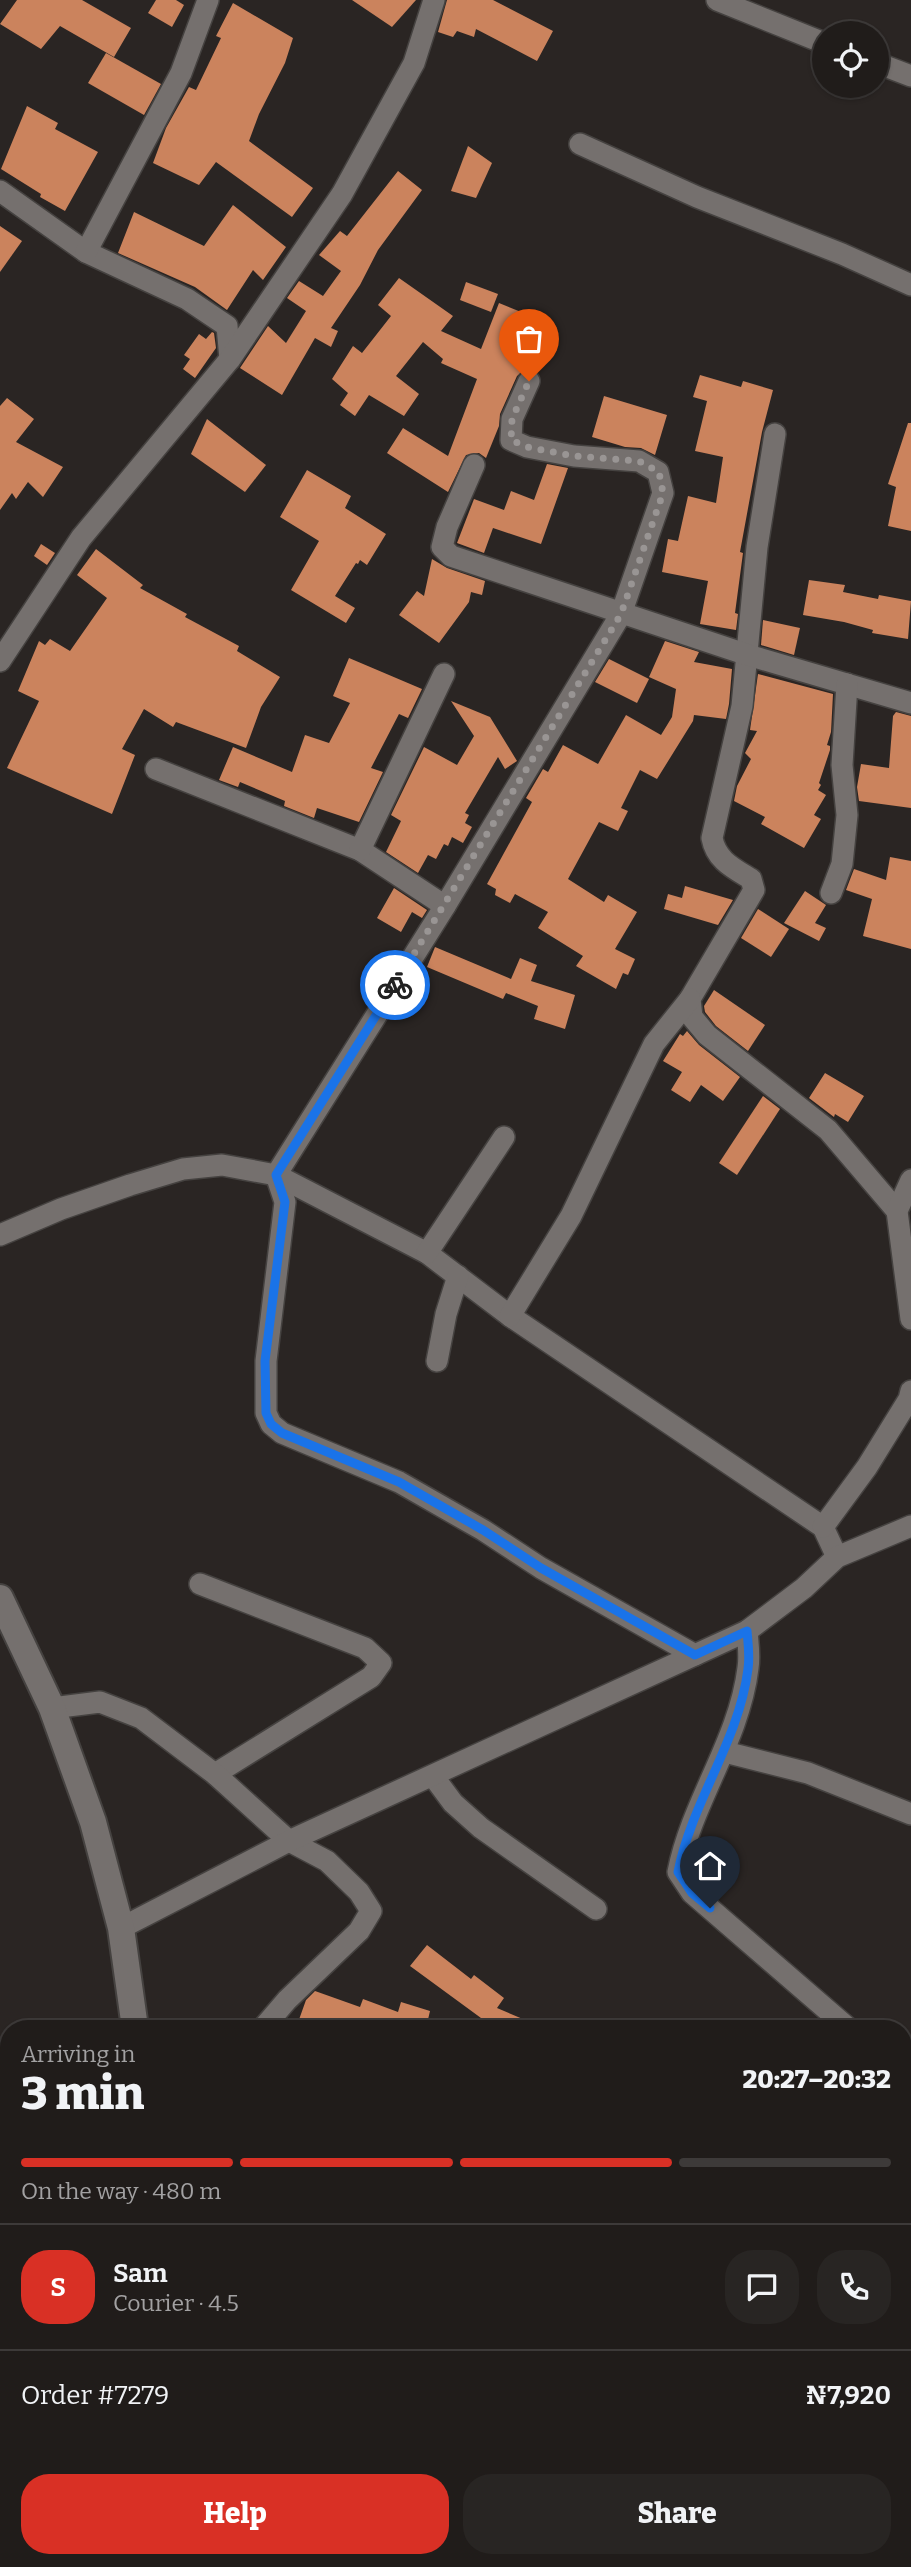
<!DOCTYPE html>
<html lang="en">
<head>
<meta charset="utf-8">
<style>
	body { margin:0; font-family:Bitter,serif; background:#282523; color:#f1f3f6; height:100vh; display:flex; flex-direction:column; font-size:26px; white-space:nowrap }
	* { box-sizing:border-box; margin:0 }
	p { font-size:23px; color:#a2a1a2 }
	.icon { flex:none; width:38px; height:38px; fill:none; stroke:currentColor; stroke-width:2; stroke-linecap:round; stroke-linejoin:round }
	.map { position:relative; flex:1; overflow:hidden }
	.details { position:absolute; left:0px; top:2020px; width:912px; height:548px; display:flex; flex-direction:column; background:#201c1a; border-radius:28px 28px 0 0; box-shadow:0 2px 5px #0004,0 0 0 2px #3d3a39 }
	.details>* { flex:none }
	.fabs { position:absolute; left:812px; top:21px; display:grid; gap:14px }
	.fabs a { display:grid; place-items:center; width:77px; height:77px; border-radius:50%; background:#201c1a; box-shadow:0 2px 5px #0004,0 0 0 2px #3d3a39; font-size:35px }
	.pin { position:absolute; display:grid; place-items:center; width:60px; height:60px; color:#fff; margin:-72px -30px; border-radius:50% 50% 50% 0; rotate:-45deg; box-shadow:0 0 7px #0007 }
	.pin .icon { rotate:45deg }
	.courier { position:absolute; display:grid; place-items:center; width:70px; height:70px; margin:-35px; border:5px solid #1a73e8; border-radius:50%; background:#fff; color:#222; box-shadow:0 2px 9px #0007 }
	.head em { font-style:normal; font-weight:800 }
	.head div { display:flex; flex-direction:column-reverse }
	.head { display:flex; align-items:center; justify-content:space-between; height:119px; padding:0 21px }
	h1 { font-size:46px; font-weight:800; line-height:52px }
	.bar { display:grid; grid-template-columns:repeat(4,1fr); gap:10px 7px; align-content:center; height:84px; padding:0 21px }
	.bar i { height:9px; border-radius:5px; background:#3d3a39 }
	.bar .selected { background:#d93025 }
	.bar p { grid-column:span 4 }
	.line { display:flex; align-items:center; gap:18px; padding:0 21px; border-top:2px solid #3d3a39 }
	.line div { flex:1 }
	.round { display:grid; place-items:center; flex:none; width:74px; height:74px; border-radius:28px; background:#282523 }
	.cta { display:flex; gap:14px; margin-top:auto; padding:14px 21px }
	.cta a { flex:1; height:80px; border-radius:28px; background:#d93025; color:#fff; font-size:28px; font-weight:800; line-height:80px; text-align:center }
	.cta a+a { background:#282523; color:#f1f3f6 }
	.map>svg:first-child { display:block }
	.building { fill:#cb835d }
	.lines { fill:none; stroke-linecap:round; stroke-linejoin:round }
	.minor-casing { stroke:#454240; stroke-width:24 }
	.tertiary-casing { stroke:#454240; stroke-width:30 }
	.minor { stroke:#75706e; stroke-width:21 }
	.tertiary { stroke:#75706e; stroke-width:26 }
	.done { stroke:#999594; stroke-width:7; stroke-dasharray:0 12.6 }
	.route { stroke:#1a73e8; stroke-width:9 }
</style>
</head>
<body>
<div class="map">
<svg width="911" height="2567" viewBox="0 0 911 2567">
	<rect width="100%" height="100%" fill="#2a2523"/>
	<g class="building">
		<path d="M17,0H82L131,28L114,57L60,26L41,49L0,24Z"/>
		<path d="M156,0H176L184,5L172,27L148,13Z"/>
		<path d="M352,0H416L392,27Z"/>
		<path d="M447,0H493L553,31L537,61L476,29L474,37L457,31L453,37L438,32Z"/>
		<path d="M233,3L293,38L285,63L259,114L249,141L313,188L292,217L216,162L199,185L153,163L166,128L189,87L196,90L221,38L216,36Z"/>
		<path d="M106,53L161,84L144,115L88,83Z"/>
		<path d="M27,106L58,123L55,129L98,152L65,211L40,197L41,194L1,169Z"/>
		<path d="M468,146L492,163L476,198L451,191Z"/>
		<path d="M398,171L422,190L378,250L360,285L331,328L338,331L331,347L315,338L282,395L240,368L268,326L286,343L306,311L287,298L299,281L323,296L341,271L319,255L340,231L347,236Z"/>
		<path d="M233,205L286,247L263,280L253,270L227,310L195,287L118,253L134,212L204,246Z"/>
		<path d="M0,226L22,241L0,272Z"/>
		<path d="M399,278L453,316L441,331L481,349L499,303L556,326L547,346L535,341L525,369L517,376L500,414L499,426L486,458L479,453L466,455L448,492L387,453L403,428L448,456L477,379L441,363L443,359L423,342L396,376L419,394L404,416L369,395L355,416L340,405L348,393L332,379L353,346L362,353L391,316L378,305Z"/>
		<path d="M466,282L498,294L491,312L460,300Z"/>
		<path d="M212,332L214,333L216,348L195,378L183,369L190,359L184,355L199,334L206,339Z"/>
		<path d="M700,375L741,387L743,381L773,390L762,432L740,552L743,553L735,613L738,614L736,630L700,624L708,581L662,572L668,539L678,541L688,496L716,503L723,457L695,451L707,401L693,397Z"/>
		<path d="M604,396L667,415L655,455L641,448L625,447L592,437Z"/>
		<path d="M7,398L34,419L16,442L63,467L43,497L28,482L16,499L12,493L0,510V406Z"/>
		<path d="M207,419L266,465L245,492L191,454Z"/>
		<path d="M908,423H911V531L888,526L896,487L888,484Z"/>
		<path d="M547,464L568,468L541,544L493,528L484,553L457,543L474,499L504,510L511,491L534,500Z"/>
		<path d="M307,470L351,496L345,508L386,534L367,565L360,560L358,564L356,563L335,596L355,608L346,623L291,590L319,541L280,517Z"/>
		<path d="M41,544L55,553L47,565L34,556Z"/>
		<path d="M96,549L143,585L140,588L187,614L185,617L239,646L237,651L280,677L261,707L246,748L176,722L173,727L144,709L122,749L135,755L112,814L7,768L39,701L18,691L39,641L45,645L50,639L70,651L107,598L77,575Z"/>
		<path d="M432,559L447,568L485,581L482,595L471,592L469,602L439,643L399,615L417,591L424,596Z"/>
		<path d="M809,580L845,585L843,592L878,599L879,595L911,601L908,639L872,633L873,630L844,622L803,615Z"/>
		<path d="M763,620L800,628L794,655L761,645Z"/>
		<path d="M665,641L699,652L694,662L732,669L729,704L726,719L694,715L693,721L657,779L640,770L621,808L628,811L618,831L599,822L568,879L604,902L608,895L637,912L615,949L635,959L628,975L623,973L616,989L576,966L583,956L538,928L548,912L515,894L510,903L495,895L496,889L487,884L532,802L526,798L543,769L548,772L563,745L598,764L626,715L661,735L672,717L676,689L649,677Z"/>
		<path d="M349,658L422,689L408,718L399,714L371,768L383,772L359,822L317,808L314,818L284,806L285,801L240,782L238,787L219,780L233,747L292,772L305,735L329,743L350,703L333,696Z"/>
		<path d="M609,659L649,679L637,703L595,682Z"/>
		<path d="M758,674L833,694L831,732L827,745L830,746V750L819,783L821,785L818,790L826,795L814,815L821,819L804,848L761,824L765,817L734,801L737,786L751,759L745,753L757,731L750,730Z"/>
		<path d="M451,701L490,717L517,761L505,769L498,757L465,813L469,815L465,823L472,827L463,843L452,837L448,846L444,844L436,859L428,855L418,873L386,852L401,821L391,815L424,747L457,765L474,736Z"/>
		<path d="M896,712L911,716V808L859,801L857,787L861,764L889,768L893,716Z"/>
		<path d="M890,857L911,861V949L863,936L872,899L846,890L854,869L886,880Z"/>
		<path d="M685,886L733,900L718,925L664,909L668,894L682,898Z"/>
		<path d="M394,888L427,910L422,918L412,912L401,932L377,918Z"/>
		<path d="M805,891L826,905L815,923L826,928L819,941L784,923Z"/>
		<path d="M758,909L789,929L771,957L741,938Z"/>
		<path d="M435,947L511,979L520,958L537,965L531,981L575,995L565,1029L534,1019L538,1006L506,993L503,999L427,967Z"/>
		<path d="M714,990L765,1025L748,1051L716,1026L705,1012L704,1006Z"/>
		<path d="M687,1031L699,1045L740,1077L723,1101L701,1085L690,1102L671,1090L682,1072L663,1061L680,1034L683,1036Z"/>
		<path d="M825,1073L864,1096L848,1122L835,1114L834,1117L809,1098Z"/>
		<path d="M763,1096L780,1109L737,1175L719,1163Z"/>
		<path d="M427,1945L471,1979L474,1975L504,1998L497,2008L544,2028H490L480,2021L481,2018L410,1966Z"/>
		<path d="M315,1991L360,2007L363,1999L398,2012L401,2002L430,2011L426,2028H296L306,2000Z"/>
	</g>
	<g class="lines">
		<defs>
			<g id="minor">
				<path d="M717,0L824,43"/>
				<path d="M877,63L911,76"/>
				<path d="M580,144L697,197L842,254L911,285"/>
				<path d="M0,191L86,252L187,299L227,326L230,359"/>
				<path d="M86,252L181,73L208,0"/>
				<path d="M529,381L512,419L511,440L527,447L574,456L639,461L658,472L663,493L621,614L445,906L276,1175L285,1202L266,1361V1413L271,1424L282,1433L399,1482L483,1530L541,1568L695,1655"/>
				<path d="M775,434L757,547L742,706L712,838C716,860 733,868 751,879L754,890L690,999L692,1017L707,1035L828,1130L897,1211"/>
				<path d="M474,465L447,527L442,547L451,556L748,655L911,703"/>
				<path d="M0,661L81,538L230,359L342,194L414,63L434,0"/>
				<path d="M156,769L360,850L445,906"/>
				<path d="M360,850L444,674"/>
				<path d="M831,893L842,864L847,815L842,765L847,684"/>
				<path d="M911,1180L897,1211L911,1319"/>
				<path d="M0,1235L61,1209L130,1185L183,1169L222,1165L276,1175L427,1253L510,1316L823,1527L837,1557"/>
				<path d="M427,1253L504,1137"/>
				<path d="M510,1316L571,1216L654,1044L690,999"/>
				<path d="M437,1361L446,1314L458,1276"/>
				<path d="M823,1527L867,1467L909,1399L911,1391"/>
				<path d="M200,1584L365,1648L381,1663L371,1677L215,1774"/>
				<path d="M747,1631C748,1643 750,1656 748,1668C739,1741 692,1801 678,1872L692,1893L848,2028"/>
				<path d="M52,1708L100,1702L141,1718L215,1774L289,1841L327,1861L359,1892L371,1911L359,1931L287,2000L263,2028"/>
				<path d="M725,1752L808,1773L911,1814"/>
				<path d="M433,1776L453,1803L481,1828L596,1909"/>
				<path d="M121,1928L289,1841L747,1631L804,1588L837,1557L911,1526"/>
				<path d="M903,2078L911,2085L903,2096"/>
				<path d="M0,2208L9,2206"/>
				<path d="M903,2329L911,2336"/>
				<path d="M903,2439L911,2430"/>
				<path d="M0,2533L11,2567"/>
				<path d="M622,2558L631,2567"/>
				<path d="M877,2558L885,2567"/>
				<path d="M302,2567L311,2558"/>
				<path d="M442,2567L446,2558"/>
				<path d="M782,2567L791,2558"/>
			</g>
			<g id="tertiary">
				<path d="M0,1598L52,1708L93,1822L121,1928L135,2028"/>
				<path d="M182,2558L183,2567"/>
			</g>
		</defs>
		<use href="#minor" class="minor-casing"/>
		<use href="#tertiary" class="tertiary-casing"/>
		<use href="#minor" class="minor"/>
		<use href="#tertiary" class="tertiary"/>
	</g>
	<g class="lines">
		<path class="done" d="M395,985L621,614L663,493L659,472L639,461L574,456L527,447L511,440L512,419L529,381"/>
		<path class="route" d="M395,985L276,1175L285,1202L265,1361L266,1413L271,1424L282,1433L399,1482L483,1530L541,1568L695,1655L747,1631C748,1643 750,1656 748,1669C739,1741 692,1801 678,1872L692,1893L710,1908"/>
	</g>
</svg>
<div class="fabs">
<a><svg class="icon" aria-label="locate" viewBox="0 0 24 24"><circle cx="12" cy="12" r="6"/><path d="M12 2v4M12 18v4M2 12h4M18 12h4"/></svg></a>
</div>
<div class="pin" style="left:529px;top:381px;background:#ea580c"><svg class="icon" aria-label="bag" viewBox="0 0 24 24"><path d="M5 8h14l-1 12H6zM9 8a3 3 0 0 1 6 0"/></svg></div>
<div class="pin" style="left:710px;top:1908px;background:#1f2937"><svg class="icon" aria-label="home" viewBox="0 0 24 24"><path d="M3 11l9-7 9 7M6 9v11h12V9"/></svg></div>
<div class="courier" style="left:395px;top:985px"><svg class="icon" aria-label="bike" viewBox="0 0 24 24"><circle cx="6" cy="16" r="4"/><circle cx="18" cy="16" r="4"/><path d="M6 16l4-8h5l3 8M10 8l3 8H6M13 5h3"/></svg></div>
<section class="details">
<div class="head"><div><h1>3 min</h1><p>Arriving in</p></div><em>20:27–20:32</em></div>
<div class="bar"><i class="selected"></i><i class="selected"></i><i class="selected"></i><i></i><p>On the way · 480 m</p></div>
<div class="line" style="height:126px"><b class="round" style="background:#d93025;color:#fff">S</b><div><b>Sam</b><p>Courier · 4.5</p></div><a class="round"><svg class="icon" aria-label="chat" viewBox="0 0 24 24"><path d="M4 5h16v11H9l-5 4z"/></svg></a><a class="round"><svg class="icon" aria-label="phone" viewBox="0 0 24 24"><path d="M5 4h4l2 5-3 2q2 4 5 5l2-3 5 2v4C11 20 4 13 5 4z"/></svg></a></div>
<div class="line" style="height:91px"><div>Order #7279</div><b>₦7,920</b></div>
<div class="cta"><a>Help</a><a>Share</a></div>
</section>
</div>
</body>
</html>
